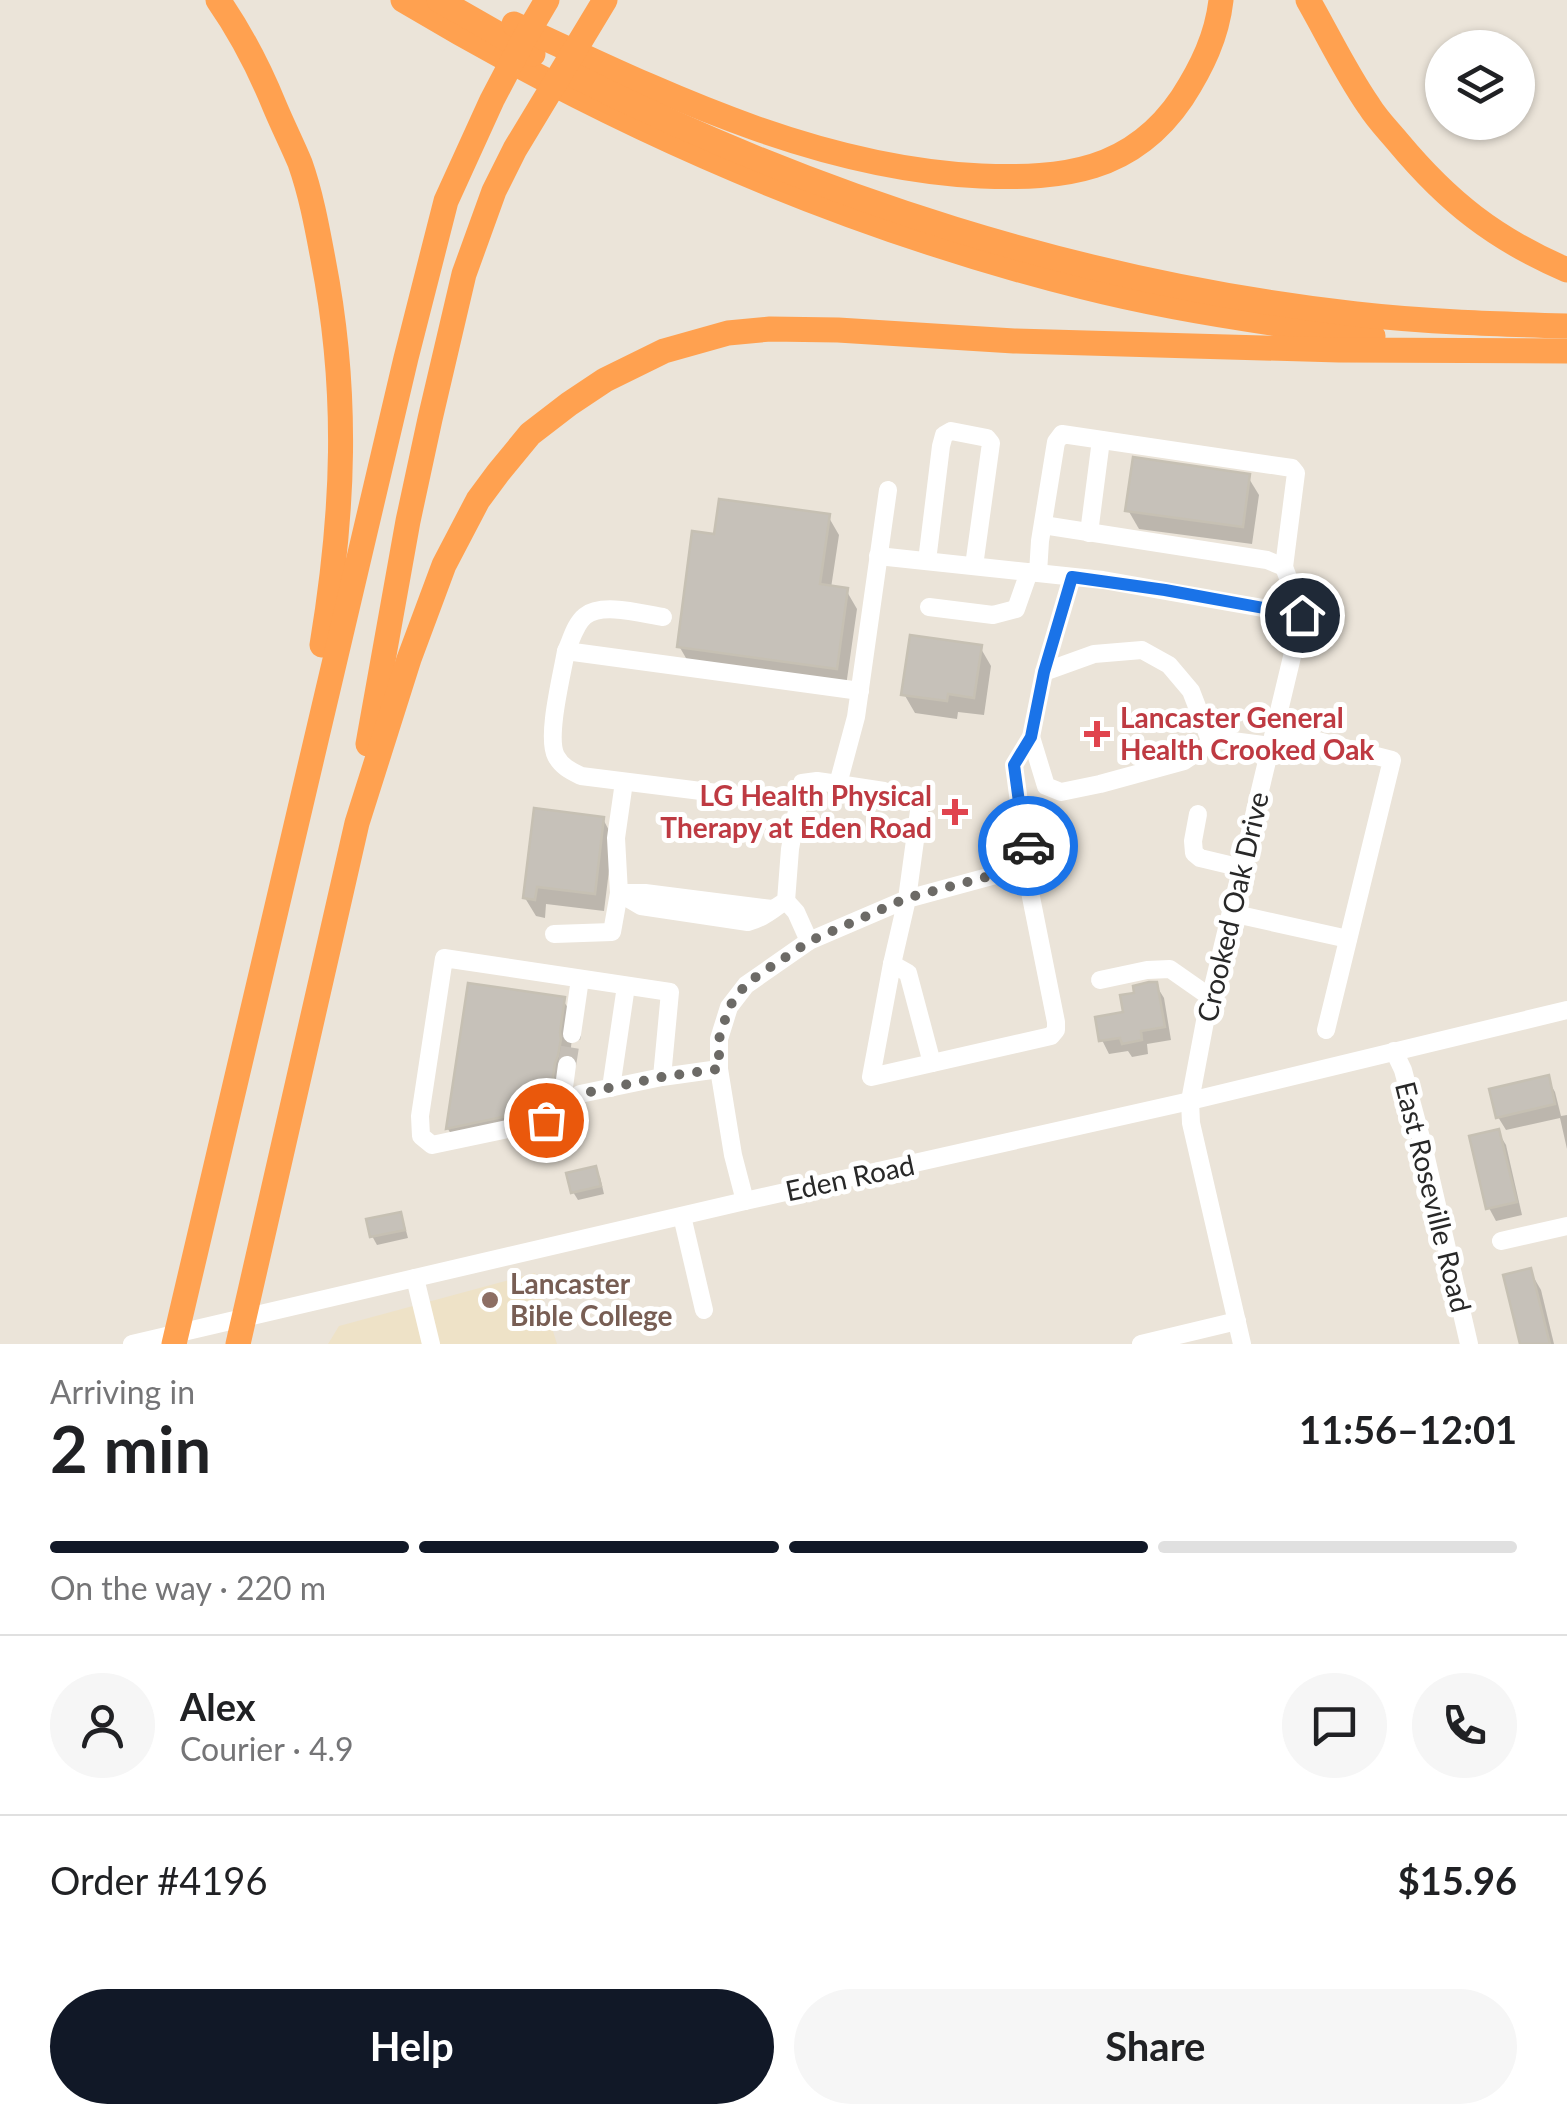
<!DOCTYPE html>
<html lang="en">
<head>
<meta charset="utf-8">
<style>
	body { margin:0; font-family:Lato,sans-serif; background:#f6f6f6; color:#202124; height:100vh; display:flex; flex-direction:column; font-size:38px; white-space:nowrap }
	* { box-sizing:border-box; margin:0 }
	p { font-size:32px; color:#757577 }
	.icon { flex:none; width:55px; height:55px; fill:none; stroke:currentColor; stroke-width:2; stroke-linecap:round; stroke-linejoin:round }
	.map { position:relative; height:1344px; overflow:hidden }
	.panel { display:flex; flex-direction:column; background:#fff; flex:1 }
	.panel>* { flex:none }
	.fabs { position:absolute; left:1425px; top:30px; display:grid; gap:20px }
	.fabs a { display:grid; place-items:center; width:110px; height:110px; border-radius:50%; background:#fff; box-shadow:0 2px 8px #0004; font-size:50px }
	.pin { position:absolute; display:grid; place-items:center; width:85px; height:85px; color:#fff; margin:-42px; border:5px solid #fff; border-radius:50%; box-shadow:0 2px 10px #0007 }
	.courier { position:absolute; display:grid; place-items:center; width:100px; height:100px; margin:-50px; border:8px solid #1a73e8; border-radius:50%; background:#fff; color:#222; box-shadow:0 2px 12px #0007 }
	.head em { font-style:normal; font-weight:700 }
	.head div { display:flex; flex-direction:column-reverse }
	.head { display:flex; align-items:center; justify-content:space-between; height:170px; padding:0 50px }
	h1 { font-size:65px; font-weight:700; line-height:75px }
	.bar { display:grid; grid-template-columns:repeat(4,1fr); gap:15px 10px; align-content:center; height:120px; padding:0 50px }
	.bar i { height:12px; border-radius:8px; background:#e0e0e0 }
	.bar .on { background:#111827 }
	.bar p { grid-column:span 4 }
	.line { display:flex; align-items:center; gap:25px; padding:0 50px; border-top:2px solid #e0e0e0 }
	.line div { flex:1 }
	.round { display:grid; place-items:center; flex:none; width:105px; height:105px; border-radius:52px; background:#f6f6f6 }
	.action { display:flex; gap:20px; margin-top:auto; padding:20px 50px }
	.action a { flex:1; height:115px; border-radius:60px; background:#111827; color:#fff; font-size:40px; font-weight:700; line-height:115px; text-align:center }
	.action a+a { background:#f6f6f6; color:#202124 }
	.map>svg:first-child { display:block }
	.education { fill:#eee2c7 }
	.shadow { fill:#0003 }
	.building { fill:#c6c1b9; stroke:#c6c0b3; stroke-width:2.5 }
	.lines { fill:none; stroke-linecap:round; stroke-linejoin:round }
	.minor-tunnel { stroke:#c4beb6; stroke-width:18; stroke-dasharray:18 9; stroke-linecap:butt }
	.minor { stroke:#fff; stroke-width:18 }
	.highway { stroke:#ffa150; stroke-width:25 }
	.done { stroke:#6c6a66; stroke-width:10; stroke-dasharray:0 18 }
	.route { stroke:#1a73e8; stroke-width:12 }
	.health-dot { fill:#e0444e; stroke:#fff; stroke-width:4 }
	.education-dot { fill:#8d6e63; stroke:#fff; stroke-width:4 }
	.labels { text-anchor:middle; stroke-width:10; stroke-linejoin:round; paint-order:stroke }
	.health-label { font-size:28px; font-weight:bold; fill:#be3a42; stroke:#fff; text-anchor:start }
	.street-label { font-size:28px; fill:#282828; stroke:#fff }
	.education-label { font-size:28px; font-weight:bold; fill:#785e54; stroke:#fff; text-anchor:start }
</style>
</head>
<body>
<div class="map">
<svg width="1567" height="1344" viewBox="0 0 1567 1344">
	<rect width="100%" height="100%" fill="#ebe4d9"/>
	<path class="education" d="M535,1273L557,1344H328L339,1326Z"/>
	<g class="shadow">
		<path d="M1248,477L1259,495L1252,544L1139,529L1128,510Z"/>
		<path d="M828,516L839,535L831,588L846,590L857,609L846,686L690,665L679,646L717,536Z"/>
		<path d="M980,647L991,666L984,715L958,712L957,719L915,713L904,694Z"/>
		<path d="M603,819L613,838L604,911L546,904L545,918L536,916L525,898Z"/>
		<path d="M1156,985L1164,998L1171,1040L1147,1044L1148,1054L1132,1057L1128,1051L1109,1054L1102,1040L1126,1014L1137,995Z"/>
		<path d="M470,986L563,1000L574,1018L568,1076L559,1121L459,1147L448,1129Z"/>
		<path d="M1547,1078L1555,1092L1561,1116L1567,1115V1149L1560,1118L1506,1130L1498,1117Z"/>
		<path d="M1498,1132L1506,1145L1522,1215L1496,1221L1489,1208Z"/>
		<path d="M595,1169L600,1177L604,1194L578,1200L573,1192Z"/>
		<path d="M400,1215L404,1223L408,1238L377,1245L372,1236Z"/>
		<path d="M1530,1271L1541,1290L1554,1344H1522Z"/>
	</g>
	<g class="building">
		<path d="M1133,457L1250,474L1243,527L1125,511Z"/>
		<path d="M719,499L830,514L820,584L848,588L837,669L677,647L692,531L714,534Z"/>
		<path d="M910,635L982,645L974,698L948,694L947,701L901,695Z"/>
		<path d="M534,808L604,817L595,894L537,887L535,900L523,898Z"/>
		<path d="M1149,982H1157L1165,1027L1141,1031L1142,1040L1122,1044L1120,1038L1099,1041L1095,1017L1123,1012L1120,995L1134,993L1133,986Z"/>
		<path d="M468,983L565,997L560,1032L561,1039L558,1056L555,1063L549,1102L540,1109L446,1129Z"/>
		<path d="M1549,1075L1555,1104L1496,1118L1489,1089Z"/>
		<path d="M1499,1129L1517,1202L1486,1209L1469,1136Z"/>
		<path d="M596,1166L601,1186L571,1193L566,1173Z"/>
		<path d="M401,1212L405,1230L370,1237L366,1219Z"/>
		<path d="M1531,1268L1550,1344H1520L1503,1275Z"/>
	</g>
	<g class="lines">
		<path class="minor-tunnel" d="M567,1065L572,1034"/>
		<g class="minor">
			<path d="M1043,525L1267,560L1284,567"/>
			<path d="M1089,533L1101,440"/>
			<path d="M878,556L1103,580L1302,615L1206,1016L1190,1101L1191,1123L1242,1344"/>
			<path d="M927,561L941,446L944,435L951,431L987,438L991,443L974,566"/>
			<path d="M1038,573L1040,541L1056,442L1062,434L1292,468L1296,473L1284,567L1302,615"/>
			<path d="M929,607L993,615L1016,609L1029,572"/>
			<path d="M566,651C571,641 575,624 585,616C602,602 643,614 663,617"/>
			<path d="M1044,672L1094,654L1142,650L1169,665L1191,691L1211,743"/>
			<path d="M1275,730L1392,760L1326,1030"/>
			<path d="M1031,737L1046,786L1061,792L1100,784L1184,761L1217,739L1271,746"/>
			<path d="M838,784L884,791"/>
			<path d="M797,803L581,776C571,771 562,767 556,756C546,737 562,675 566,651L860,691"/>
			<path d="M1198,814L1193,841L1194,853L1200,858L1242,868"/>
			<path d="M1025,867L1030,852L1021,817L1014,765L1031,737L1044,672L1072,577"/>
			<path d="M786,901L796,912L809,941"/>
			<path d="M772,909L645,893H619L641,906L748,922C764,918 772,909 786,901L790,849L802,783L817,781L838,784L856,717L888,490"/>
			<path d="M1231,913L1348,939"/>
			<path d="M554,934L612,932L619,893L616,838L624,782"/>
			<path d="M892,964L908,973L932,1063"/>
			<path d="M1100,980L1147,970L1170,969L1210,997"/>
			<path d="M572,1034L580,979"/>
			<path d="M1394,1051L1403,1070L1424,1149L1469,1344"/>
			<path d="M662,1077L670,992L444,958L420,1116L421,1136L432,1145L545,1121L580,1094L662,1077L719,1069"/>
			<path d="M611,1088L626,986"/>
			<path d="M561,1109L567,1065"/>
			<path d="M745,1201L733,1155L719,1069V1039L729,1007L746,985L809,941L907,899L1025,867L1056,1022V1030L1051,1036L871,1077L892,964L907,899L919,811"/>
			<path d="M682,1216L704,1310"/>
			<path d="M1501,1241L1567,1226"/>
			<path d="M415,1278L431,1344"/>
			<path d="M132,1344L745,1201L1190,1101L1567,1010"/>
			<path d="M1141,1344L1237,1321"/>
		</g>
		<g class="highway">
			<path d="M218,0C241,33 260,70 275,107C283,126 292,144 300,163C311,194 317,227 323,259C349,392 344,512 322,645"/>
			<path d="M403,0C617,128 840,226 1083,287C1178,311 1275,325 1373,336"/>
			<path d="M439,0L533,54"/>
			<path d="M1308,0C1328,35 1346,73 1369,106C1377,119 1388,130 1398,142C1448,202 1495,239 1567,270"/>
			<path d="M514,24C663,93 814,168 981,176C1063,179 1132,172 1182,98C1202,67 1217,36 1221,0"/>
			<path d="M573,75C818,198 1083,283 1356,314C1426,322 1496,324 1567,326"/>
			<path d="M368,744L408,521L430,419L464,274L494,191L515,149L605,0"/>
			<path d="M174,1344L406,358L446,201L492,100L524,39L547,0"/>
			<path d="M238,1344L357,823L409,659L444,565L478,500L498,473L530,434L569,404L605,380L664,351L728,333L770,329L838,330L1014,341L1339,350L1567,351"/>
		</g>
	</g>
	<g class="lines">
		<path class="done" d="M546,1120L580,1094L662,1077L719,1069V1039L729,1007L746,984L760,974L810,941L907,898L1024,867L1030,852L1028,846"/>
		<path class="route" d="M1028,846L1021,817L1014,765L1031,737L1044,672L1072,577L1165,590L1302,615"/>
	</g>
	<g class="health-dot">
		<path d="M1092 719h10v10h10v10h-10v10h-10v-10h-10v-10h10z"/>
		<path d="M950 797h10v10h10v10h-10v10h-10v-10h-10v-10h10z"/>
	</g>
	<circle class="education-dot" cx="490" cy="1300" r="10"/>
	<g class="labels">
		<g class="health-label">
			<text x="1120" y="728">Lancaster General<tspan x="1120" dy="32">Health Crooked Oak</tspan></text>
			<text x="932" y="806" text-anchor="end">LG Health Physical<tspan x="932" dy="32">Therapy at Eden Road</tspan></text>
		</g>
		<g class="street-label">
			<text transform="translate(1233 907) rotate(-77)" y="10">Crooked Oak Drive</text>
			<text transform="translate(850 1178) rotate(-12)" y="10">Eden Road</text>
			<text transform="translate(1433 1197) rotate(76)" y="10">East Roseville Road</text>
		</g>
		<g class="education-label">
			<text x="510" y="1294">Lancaster<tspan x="510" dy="32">Bible College</tspan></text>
		</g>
	</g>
</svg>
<div class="fabs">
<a><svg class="icon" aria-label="layers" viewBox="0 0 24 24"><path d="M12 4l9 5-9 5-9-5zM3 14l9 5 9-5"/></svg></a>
</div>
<div class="pin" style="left:546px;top:1120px;background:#ea580c"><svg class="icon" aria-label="bag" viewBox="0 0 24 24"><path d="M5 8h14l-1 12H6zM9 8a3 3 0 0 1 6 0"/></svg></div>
<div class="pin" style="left:1302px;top:615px;background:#1f2937"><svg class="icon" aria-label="home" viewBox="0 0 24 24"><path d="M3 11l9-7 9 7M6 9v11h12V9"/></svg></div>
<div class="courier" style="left:1028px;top:846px"><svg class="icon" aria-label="car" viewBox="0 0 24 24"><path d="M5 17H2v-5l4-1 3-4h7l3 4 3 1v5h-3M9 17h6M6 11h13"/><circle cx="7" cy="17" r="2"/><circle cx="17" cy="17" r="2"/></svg></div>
</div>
<section class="panel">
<div class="head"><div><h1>2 min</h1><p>Arriving in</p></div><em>11:56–12:01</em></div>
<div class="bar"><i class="on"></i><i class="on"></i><i class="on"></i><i></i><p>On the way · 220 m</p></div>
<div class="line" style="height:180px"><a class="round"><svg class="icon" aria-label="person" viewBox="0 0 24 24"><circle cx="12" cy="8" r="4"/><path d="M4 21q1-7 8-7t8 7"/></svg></a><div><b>Alex</b><p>Courier · 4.9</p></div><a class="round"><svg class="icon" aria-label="chat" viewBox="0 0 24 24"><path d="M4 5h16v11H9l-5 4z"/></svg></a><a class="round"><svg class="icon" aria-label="phone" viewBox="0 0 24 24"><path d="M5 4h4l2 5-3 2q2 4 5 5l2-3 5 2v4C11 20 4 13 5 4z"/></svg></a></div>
<div class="line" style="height:130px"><div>Order #4196</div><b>$15.96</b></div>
<div class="action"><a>Help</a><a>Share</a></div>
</section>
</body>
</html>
